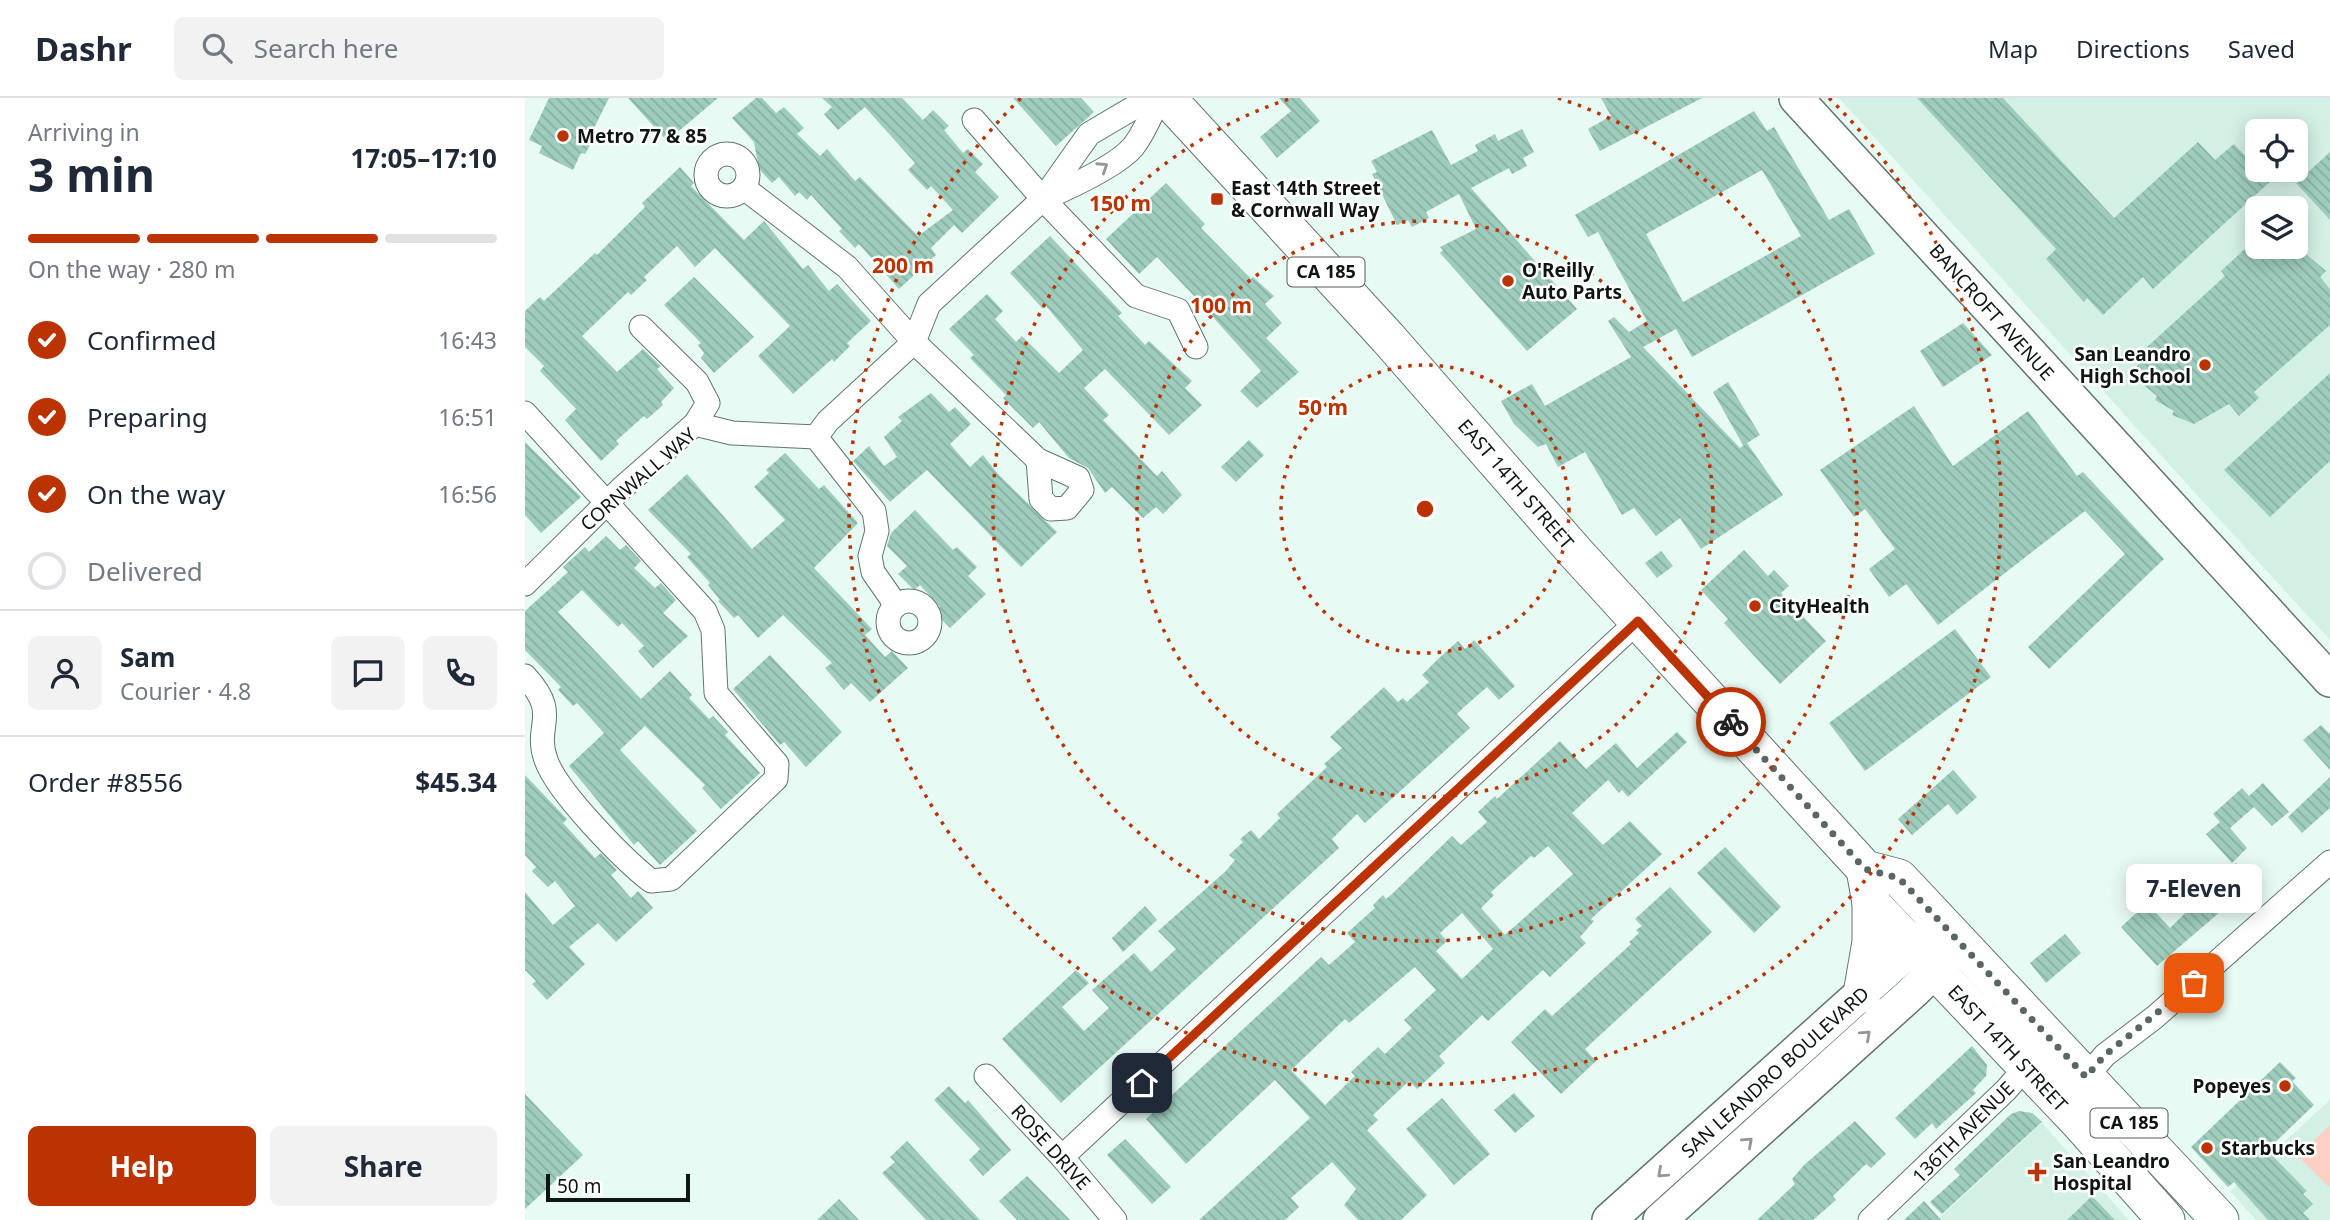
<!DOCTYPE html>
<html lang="en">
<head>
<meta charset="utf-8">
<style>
	body { margin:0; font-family:"Noto Sans",sans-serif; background:#f2f2f3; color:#1f2937; height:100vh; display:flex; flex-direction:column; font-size:26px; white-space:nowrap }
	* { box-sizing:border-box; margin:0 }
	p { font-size:23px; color:#747a83 }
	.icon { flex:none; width:38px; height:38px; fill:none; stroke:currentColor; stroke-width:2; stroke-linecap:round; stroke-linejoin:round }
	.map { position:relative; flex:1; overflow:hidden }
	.details { display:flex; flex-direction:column; background:#fff; width:525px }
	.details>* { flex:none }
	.controls { position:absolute; left:1720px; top:21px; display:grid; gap:14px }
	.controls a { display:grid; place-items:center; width:63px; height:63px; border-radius:10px; background:#fff; box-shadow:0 4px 18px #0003; font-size:35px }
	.scale { position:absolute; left:21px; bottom:18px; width:144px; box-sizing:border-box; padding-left:7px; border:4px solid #0e1513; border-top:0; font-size:19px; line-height:24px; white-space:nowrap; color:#0e1513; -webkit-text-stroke:5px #fff; paint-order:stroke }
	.pin { position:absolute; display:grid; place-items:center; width:60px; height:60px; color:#fff; margin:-30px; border-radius:14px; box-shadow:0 4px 10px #0006 }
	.courier { position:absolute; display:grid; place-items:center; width:70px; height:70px; margin:-35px; border:5px solid #b30; border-radius:50%; background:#fff; color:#222; box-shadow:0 2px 9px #0007 }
	.bubble { position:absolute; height:49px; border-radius:10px; background:#fff; box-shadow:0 4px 18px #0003; font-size:23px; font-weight:700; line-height:49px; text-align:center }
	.summary em { font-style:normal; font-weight:700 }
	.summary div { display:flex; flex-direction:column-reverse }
	.summary { display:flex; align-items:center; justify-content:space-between; height:119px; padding:0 28px }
	h1 { font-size:46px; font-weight:700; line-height:52px }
	.bar { display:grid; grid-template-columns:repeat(4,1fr); gap:10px 7px; align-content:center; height:84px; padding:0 28px }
	.bar i { height:9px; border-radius:5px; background:#e0e1e3 }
	.bar .on { background:#b30 }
	.bar p { grid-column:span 4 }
	.line { display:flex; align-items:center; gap:18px; padding:0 28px; border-top:2px solid #e0e1e3 }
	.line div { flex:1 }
	.round { display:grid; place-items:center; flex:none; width:74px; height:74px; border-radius:10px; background:#f2f2f3 }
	ol { padding:0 28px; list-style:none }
	li { display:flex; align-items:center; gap:21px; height:77px }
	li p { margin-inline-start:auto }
	li .icon { padding:7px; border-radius:50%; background:#b30; color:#fff; stroke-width:4 }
	li:last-child { color:#747a83 }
	li i { width:38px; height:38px; border:4px solid #e0e1e3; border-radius:50% }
	.cta { display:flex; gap:14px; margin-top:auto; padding:14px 28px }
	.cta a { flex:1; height:80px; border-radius:10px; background:#b30; color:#fff; font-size:28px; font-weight:700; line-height:80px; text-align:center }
	.cta a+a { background:#f2f2f3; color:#1f2937 }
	header { display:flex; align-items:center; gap:42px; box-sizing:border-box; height:98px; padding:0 35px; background:#fff; border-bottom:2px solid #e0e1e3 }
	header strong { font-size:33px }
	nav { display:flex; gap:38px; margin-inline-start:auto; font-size:24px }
	.search { width:490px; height:63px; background:#f2f2f3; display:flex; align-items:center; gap:18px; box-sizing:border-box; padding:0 24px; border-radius:10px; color:#747a83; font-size:26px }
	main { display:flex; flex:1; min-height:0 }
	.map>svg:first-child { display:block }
	.built { fill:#d3f0e5; fill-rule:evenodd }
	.pitch { fill:#fdd0c3 }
	.building { fill:url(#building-back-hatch); fill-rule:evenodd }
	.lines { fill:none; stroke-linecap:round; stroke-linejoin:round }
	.minor-casing { stroke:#62746e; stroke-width:25 }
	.secondary-casing { stroke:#62746e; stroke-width:36 }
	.primary-casing { stroke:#62746e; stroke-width:39 }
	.minor { stroke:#fff; stroke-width:23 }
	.secondary { stroke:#fff; stroke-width:33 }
	.primary { stroke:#fff; stroke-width:37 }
	.oneway { stroke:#939695 }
	.done { stroke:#5a6662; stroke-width:7; stroke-dasharray:0 12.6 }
	.route { stroke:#b30; stroke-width:9 }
	.ring { fill:none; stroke:#b30; stroke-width:3.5; stroke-dasharray:3.5 7 }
	.poi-dot { fill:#b30; stroke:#fff; stroke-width:2.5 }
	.labels { text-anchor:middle; stroke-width:5; stroke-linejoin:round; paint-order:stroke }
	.shield { fill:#fff; stroke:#565b5a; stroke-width:2 }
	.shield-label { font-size:18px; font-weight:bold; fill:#0e1513 }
	.poi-label { font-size:19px; font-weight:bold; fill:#0e1513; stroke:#fff; text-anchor:start }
	.street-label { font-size:19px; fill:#0e1513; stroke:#fff }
	.centre { fill:#b30; stroke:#fff; stroke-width:3.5 }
	.ring-label { font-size:21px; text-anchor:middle; font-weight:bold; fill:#b30; stroke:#fff; stroke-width:5; stroke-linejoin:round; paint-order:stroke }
</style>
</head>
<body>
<header>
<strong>Dashr</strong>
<div class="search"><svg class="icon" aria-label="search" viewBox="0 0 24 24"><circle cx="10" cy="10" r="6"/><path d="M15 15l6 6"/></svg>Search here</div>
<nav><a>Map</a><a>Directions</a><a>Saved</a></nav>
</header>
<main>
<section class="details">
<div class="summary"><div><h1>3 min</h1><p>Arriving in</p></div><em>17:05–17:10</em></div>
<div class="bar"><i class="on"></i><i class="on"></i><i class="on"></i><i></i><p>On the way · 280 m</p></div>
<ol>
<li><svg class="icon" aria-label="check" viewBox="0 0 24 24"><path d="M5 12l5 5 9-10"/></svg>Confirmed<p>16:43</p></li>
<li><svg class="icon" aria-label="check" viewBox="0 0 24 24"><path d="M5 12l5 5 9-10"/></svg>Preparing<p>16:51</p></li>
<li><svg class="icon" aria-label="check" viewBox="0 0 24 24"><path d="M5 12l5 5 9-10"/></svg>On the way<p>16:56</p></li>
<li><i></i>Delivered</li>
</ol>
<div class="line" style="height:126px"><a class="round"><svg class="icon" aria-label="person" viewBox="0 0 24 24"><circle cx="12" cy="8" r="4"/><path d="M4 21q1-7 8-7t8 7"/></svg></a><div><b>Sam</b><p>Courier · 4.8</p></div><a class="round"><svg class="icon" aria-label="chat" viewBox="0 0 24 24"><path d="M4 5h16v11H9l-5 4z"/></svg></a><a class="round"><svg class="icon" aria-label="phone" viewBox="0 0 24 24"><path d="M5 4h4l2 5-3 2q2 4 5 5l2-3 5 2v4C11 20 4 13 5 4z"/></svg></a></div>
<div class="line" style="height:91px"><div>Order #8556</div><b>$45.34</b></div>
<div class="cta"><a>Help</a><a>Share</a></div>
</section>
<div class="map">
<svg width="1805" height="1122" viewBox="0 0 1805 1122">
	<defs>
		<pattern id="building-back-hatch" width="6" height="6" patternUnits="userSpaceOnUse" patternTransform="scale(1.75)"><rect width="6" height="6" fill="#9ecdbd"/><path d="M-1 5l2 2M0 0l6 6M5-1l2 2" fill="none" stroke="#87afa2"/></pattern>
	</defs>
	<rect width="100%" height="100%" fill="#e7fbf4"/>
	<g class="built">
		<path d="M1314,0H1805V542L1662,386ZM1732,33H1771V72H1732ZM1732,110H1771V149H1732Z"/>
		<path d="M1805,1002V1122H1731L1705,1093Z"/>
		<path d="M1517,1025L1604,1122H1412Z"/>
	</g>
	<path class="pitch" d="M1805,1027V1088L1804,1089L1773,1058Z"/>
	<g class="building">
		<path d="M24,0H84L68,32L72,35L60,56L56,55L48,72L14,55L17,48L4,42Z"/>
		<path d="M103,0H193L142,43Z"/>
		<path d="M231,0H237L251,15L259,9L279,30L272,36L295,58L302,51L330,83L335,79L393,138L428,112L406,88L402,92L383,72L390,65L340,9L313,32L299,16L307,9L297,0H377L398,22L408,12L424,28L419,32L438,55L443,51L458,66L450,74L474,99L437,135L429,127L406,150L411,157L374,191L334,146L330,150L314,133L317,131L286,97L282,102L274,94L270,98L254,79L247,85L234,71L229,44L207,20Z"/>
		<path d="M488,0H556L569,14L531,48Z"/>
		<path d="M754,0H775L795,23L752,60L735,39L766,13Z"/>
		<path d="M1076,0H1177L1075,53L1063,31L1086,18Z"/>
		<path d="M1392,0H1478L1589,120L1673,44L1690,62L1709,46L1725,63L1728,60L1732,72H1739L1748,81L1628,191L1618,179L1578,217L1562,200L1559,204L1521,161L1531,151Z"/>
		<path d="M1229,13L1242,33L1249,29L1304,122L1324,111L1350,156L1167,259L1151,231L1118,249L1215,350L1220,346L1218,347L1188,294L1203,284L1235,337L1222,345L1258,397L1176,451L1155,420L1131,438L1109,410L1097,417L1060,354L1033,369L1021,346L1013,349L989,326L976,303L1007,286L1020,308L1106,259L1083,223L1089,219L1104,234L1122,223L1073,134L1063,139L1050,117ZM1237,72L1276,138L1158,204L1121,136Z"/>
		<path d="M997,31L1009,54L998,60L1002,68L987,76L984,70L946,90L1052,211L1002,253L915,155L918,152L915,149L951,131L934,96L901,114L904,120L887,129L883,122L872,127L847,76L852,74L846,63L907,32L926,67L953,53L950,47L970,36L973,43Z"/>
		<path d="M1805,54V122L1771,85Z"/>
		<path d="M155,69L169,85L166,88L219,142L239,123L278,171L283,167L304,193L312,186L346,223L322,245L325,248L309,264L307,261L268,296L233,258L265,228L190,150L170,169L152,148L119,179L122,182L106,197L103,194L57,238L92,274L118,251L136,268L132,271L149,290L136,304L138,307L122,321L119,318L91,343L94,346L76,363L40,322L51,311L15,273L19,268L0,249V213L15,199L19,203L70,155L72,157L120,109L117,105Z"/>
		<path d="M641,85L680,126L676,130L726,181L728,179L749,198L740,206L757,225L741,240L774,274L732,310L715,293L736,273L671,200L632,159L614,176L581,141Z"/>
		<path d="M525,138L597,215L593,218L620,247L624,243L667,283L660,290L677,307L644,337L580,271L559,290L584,317L578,322L632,378L637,373L657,397L638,416L631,409L618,420L587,389L580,395L563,370L544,360L514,324L508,330L478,300L481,297L445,260L449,257L424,231L462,196L478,213L470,221L491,244L497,238L534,275L558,252L521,208L518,211L485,175Z"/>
		<path d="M1722,149H1773L1801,173L1795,179L1805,191V227L1729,294L1734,300L1714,318L1704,306L1669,326L1647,317L1649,313L1630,302L1632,298L1615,284L1618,280L1609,274L1622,249L1700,178L1696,173Z"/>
		<path d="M169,179L229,239L189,275L176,260L179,255L173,247L176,245L139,207Z"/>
		<path d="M1438,225L1467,257L1418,289L1395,253Z"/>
		<path d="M1805,275V363L1745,419L1699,372Z"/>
		<path d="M406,295L424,314L430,309L446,326L425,346L445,369L458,357L473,376L532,434L496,469L402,372L365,404L328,363L344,348L359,368L372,359L359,339L377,323L373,319Z"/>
		<path d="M1389,308L1428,368L1503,313L1552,378L1558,374L1639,461L1524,571L1503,549L1600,456L1560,413L1413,527L1381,486L1364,499L1344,471L1370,451L1340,411L1329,419L1295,372Z"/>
		<path d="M724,342L739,357L711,384L696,369Z"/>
		<path d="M0,344L56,399L16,435L0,417Z"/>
		<path d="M260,355L294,391L299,387L333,425L289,470L347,531L340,537L360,559L367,553L383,570L345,604L326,585L319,592L300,570L307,565L258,517L233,540L213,517L209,520L193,503L195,502L183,487L185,485L162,459L166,456L123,412L162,376L227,451L260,422L229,389L244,375L241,372Z"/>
		<path d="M390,412L428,452L432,449L452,469L443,478L461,496L425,530L410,514L415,509L395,487L389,492L373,476L382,468L362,448L366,435Z"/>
		<path d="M81,438L95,452L101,447L116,463L109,470L130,490L136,485L151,502L138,515L163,538L128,570L113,553L119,548L97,525L93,529L57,492L33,514L116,601L145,573L167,597L164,600L184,621L188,618L203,634L200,637L235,675L196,711L177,690L180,687L120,628L95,652L172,733L135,767L113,743L109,747L44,668L79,635L52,605L48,608L33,592L36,589L0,552V513L43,474L38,469L60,449L64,454Z"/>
		<path d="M1219,452L1243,478L1249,472L1264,488L1256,495L1301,543L1255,586L1199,525L1203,521L1176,492Z"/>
		<path d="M1136,453L1148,468L1132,480L1120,465Z"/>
		<path d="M1430,531L1466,579L1340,673L1304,625Z"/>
		<path d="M949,542L990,588L974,602L962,589L938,610L932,616L945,630L840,725L832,716L807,741L814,750L536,1005L477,941L551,872L564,885L537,909L559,933L584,910L567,892L609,855L626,874L651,851L633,833L701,773L710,762L704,757L718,744L715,741L726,732L734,741L755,720L752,716L802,669L799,666L817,650L805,639L859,589L873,604L878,600L882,604L904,584L897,577L913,561L933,543L940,551Z"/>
		<path d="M245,557L317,634L281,669L259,644L255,647L208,591Z"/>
		<path d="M1796,627L1805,636V672L1778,642Z"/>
		<path d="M1152,634L1162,644L1103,699L1097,692L1094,695L1083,682L1047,715L1078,747L1105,723L1137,756L1066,821L1069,823L1055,839L1061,845L1025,879L1018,872L963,923L957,917L914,958L920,965L892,991L884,983L848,1017L853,1022L842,1032L902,1097L876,1122H833L819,1107L831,1091L807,1064L766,1100L774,1109L760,1122H674L785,1020L750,982L661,1066L621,1021L796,859L804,867L830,844L822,835L850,810L848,807L858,797L861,801L867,796L927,738L936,747L962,724L953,714L970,698L972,701L1035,643L1061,671L1091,645L1112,670ZM1023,748L1048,776L980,837L956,810L969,797L966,794L1006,758L1009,760ZM937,815L968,851L937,881L911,853L922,843L915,835ZM890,869L911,892L879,922L887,930L860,956L853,949L826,974L830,978L800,1007L766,972L820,921L824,925Z"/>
		<path d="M1428,672L1452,699L1432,717L1423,706L1387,737L1373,721Z"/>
		<path d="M0,677L42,721L38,725L70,760L76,755L92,772L86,777L106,800L113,793L128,810L91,844L73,825L44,849L60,866L22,902L7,886L11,883L0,872V794L28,827L50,808L30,783L23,789L7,773L11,769L0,757Z"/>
		<path d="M1805,679V710L1777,735L1763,719Z"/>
		<path d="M1738,685L1764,714L1747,728L1729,709L1705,730L1722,750L1707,765L1681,736L1695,724L1688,716L1717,690L1724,698Z"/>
		<path d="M1200,749L1256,809L1229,835L1172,775Z"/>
		<path d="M1711,765L1726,781L1699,804L1702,808L1632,868L1596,829L1622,805L1645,830Z"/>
		<path d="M1145,789L1187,834L1060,951L1071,963L1036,996L986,944L1020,911L1027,918L1106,846L1104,844L1114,835L1111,832L1117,828L1110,821Z"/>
		<path d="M620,808L632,822L598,854L587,840Z"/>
		<path d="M1540,836L1556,855L1521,885L1505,865Z"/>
		<path d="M1447,948L1462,967L1461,978L1448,992L1451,995L1411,1031L1407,1025L1390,1041L1370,1020Z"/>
		<path d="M1755,964L1771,980L1767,983L1789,1007L1742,1052L1782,1093L1778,1096L1788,1106L1778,1115L1785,1122H1743L1709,1084L1703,1089L1666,1049Z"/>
		<path d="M424,988L440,1005L443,1002L486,1052L458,1078L444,1062L455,1051L409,1002Z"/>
		<path d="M989,995L1010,1018L990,1035L969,1012Z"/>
		<path d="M0,996L58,1057L0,1111Z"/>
		<path d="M917,1000L965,1056L929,1087L881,1031Z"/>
		<path d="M1494,1013L1507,1015L1517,1024L1417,1116L1405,1104L1435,1077L1429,1071L1486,1016Z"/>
		<path d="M1330,1023L1361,1056L1346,1070L1341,1066L1308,1098L1311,1102L1288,1122H1232L1270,1086L1267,1081L1279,1067Z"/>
		<path d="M600,1041L646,1089L627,1106L582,1057Z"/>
		<path d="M382,1043L455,1122H401L357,1075L370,1064L365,1059Z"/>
		<path d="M502,1078L545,1122H492L474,1103Z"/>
		<path d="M1567,1098L1590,1122H1542Z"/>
		<path d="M314,1101L334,1122H292Z"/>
		<path d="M1399,1103L1416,1122H1379Z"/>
	</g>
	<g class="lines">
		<defs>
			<g id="minor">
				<path d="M449,22L518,101L611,198L653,212L671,249"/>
				<circle cx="202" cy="77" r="21"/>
				<path d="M219,90L322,169L389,244L513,362L553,380L557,392L542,410L526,411L516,401L513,362"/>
				<path d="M518,101C541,91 592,68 608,49C620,34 626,17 634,0"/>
				<path d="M0,315L180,513L188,532L191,595L252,666L251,681L146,781L126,783C98,761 32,694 21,662C8,626 37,618 0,578"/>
				<path d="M170,326L207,335L291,339L303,323L389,244L404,206L518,101L564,36L625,0"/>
				<path d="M291,339L349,413L352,433L345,458L348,474L371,507"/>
				<path d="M0,486L97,390L170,326L183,305L172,284L116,229"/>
				<circle cx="384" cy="524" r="21"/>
				<path d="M461,978L537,1059L590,1122"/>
				<path d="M1561,979L1580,957L1630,919L1805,764"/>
				<path d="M537,1059L1113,523"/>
				<path d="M1345,1122L1481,992L1510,959"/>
			</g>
			<g id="secondary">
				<path d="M1271,0L1805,582"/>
				<path d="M1084,1122L1408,831"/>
				<path d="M1135,1122L1388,894L1428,854"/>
			</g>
			<g id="primary">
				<path d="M642,0L863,240L1051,455L1306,734L1340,771L1374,780L1695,1122"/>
				<path d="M1340,771L1346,805L1554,1024L1641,1122"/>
				<path d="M1337,896L1346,844V805"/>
			</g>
		</defs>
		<use href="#minor" class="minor-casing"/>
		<use href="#secondary" class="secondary-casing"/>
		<use href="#primary" class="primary-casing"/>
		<use href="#minor" class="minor"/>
		<use href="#secondary" class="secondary"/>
		<use href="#primary" class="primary"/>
	</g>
	<defs><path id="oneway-chevron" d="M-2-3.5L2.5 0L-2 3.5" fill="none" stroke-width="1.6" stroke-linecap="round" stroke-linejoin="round" transform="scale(1.75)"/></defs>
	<g class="oneway">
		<use href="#oneway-chevron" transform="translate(578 69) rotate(-33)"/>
		<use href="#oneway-chevron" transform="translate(1341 937) rotate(-42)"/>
		<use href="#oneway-chevron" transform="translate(1223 1044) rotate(-42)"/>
		<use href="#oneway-chevron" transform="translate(1137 1075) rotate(138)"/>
	</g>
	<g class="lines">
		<path class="done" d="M1206,624L1340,771L1374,780L1561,979L1580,957L1669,885"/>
		<path class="route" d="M617,985L1113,523L1206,624"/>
	</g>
	<g class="ring">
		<circle cx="900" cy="411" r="144"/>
		<circle cx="900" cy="411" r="288"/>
		<path d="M1033 0A432 432 0 1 1 767 0"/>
		<path d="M1304 0A576 576 0 1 1 496 0"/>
	</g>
	<g class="poi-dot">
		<circle cx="38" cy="38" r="7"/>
		<rect x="685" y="94" width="14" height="14" rx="3.5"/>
		<circle cx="983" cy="183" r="7"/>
		<circle cx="1680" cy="267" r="7"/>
		<circle cx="1230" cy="508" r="7"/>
		<circle cx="1760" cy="988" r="7"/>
		<circle cx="1682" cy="1050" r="7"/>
		<path d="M1508.5 1063.5h7v7h7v7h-7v7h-7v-7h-7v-7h7z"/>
	</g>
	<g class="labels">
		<g class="shield">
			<rect x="762.5" y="159.5" width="77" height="29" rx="5"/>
			<rect x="1565.5" y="1010.5" width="77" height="29" rx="5"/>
		</g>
		<g class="shield-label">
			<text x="801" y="180">CA 185</text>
			<text x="1604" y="1031">CA 185</text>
		</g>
		<g class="poi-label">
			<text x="52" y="45">Metro 77 &amp; 85</text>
			<text x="706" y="97">East 14th Street<tspan x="706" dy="22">&amp; Cornwall Way</tspan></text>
			<text x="997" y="179">O'Reilly<tspan x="997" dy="22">Auto Parts</tspan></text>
			<text x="1666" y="263" text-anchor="end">San Leandro<tspan x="1666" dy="22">High School</tspan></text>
			<text x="1244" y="515">CityHealth</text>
			<text x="1746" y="995" text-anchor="end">Popeyes</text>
			<text x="1696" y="1057">Starbucks</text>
			<text x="1528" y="1070">San Leandro<tspan x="1528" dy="22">Hospital</tspan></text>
		</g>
		<g class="street-label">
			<text transform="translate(1467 214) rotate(48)" y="7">BANCROFT AVENUE</text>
			<text transform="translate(113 381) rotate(-41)" y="7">CORNWALL WAY</text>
			<text transform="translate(991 386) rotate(49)" y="7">EAST 14TH STREET</text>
			<text transform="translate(1483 950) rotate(47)" y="7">EAST 14TH STREET</text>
			<text transform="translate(1250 974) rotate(-42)" y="7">SAN LEANDRO BOULEVARD</text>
			<text transform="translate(1438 1034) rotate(-45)" y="7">136TH AVENUE</text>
			<text transform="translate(526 1049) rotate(48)" y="7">ROSE DRIVE</text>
		</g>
	</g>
	<circle cx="900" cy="411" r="10" class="centre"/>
	<g class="ring-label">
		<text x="595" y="113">150 m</text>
		<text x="378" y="175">200 m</text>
		<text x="696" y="215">100 m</text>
		<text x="798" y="317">50 m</text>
	</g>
</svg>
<div class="controls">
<a><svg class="icon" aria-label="locate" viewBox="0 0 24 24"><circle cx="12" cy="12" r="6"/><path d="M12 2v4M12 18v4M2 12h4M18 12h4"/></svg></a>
<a><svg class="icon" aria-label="layers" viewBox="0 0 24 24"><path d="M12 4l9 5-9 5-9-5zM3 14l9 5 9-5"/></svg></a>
</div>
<div class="scale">50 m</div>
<div class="pin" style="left:1669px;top:885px;background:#ea580c"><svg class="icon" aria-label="bag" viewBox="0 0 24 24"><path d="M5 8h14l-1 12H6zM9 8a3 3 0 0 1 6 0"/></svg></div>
<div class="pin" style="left:617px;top:985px;background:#1f2937"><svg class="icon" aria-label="home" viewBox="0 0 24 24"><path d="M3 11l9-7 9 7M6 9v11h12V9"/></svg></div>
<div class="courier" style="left:1206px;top:624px"><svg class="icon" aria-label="bike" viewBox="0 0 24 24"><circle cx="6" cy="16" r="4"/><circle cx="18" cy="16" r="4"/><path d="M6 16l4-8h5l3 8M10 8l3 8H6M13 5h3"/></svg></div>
<div class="bubble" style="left:1601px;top:766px;width:136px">7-Eleven</div>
</div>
</main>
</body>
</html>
